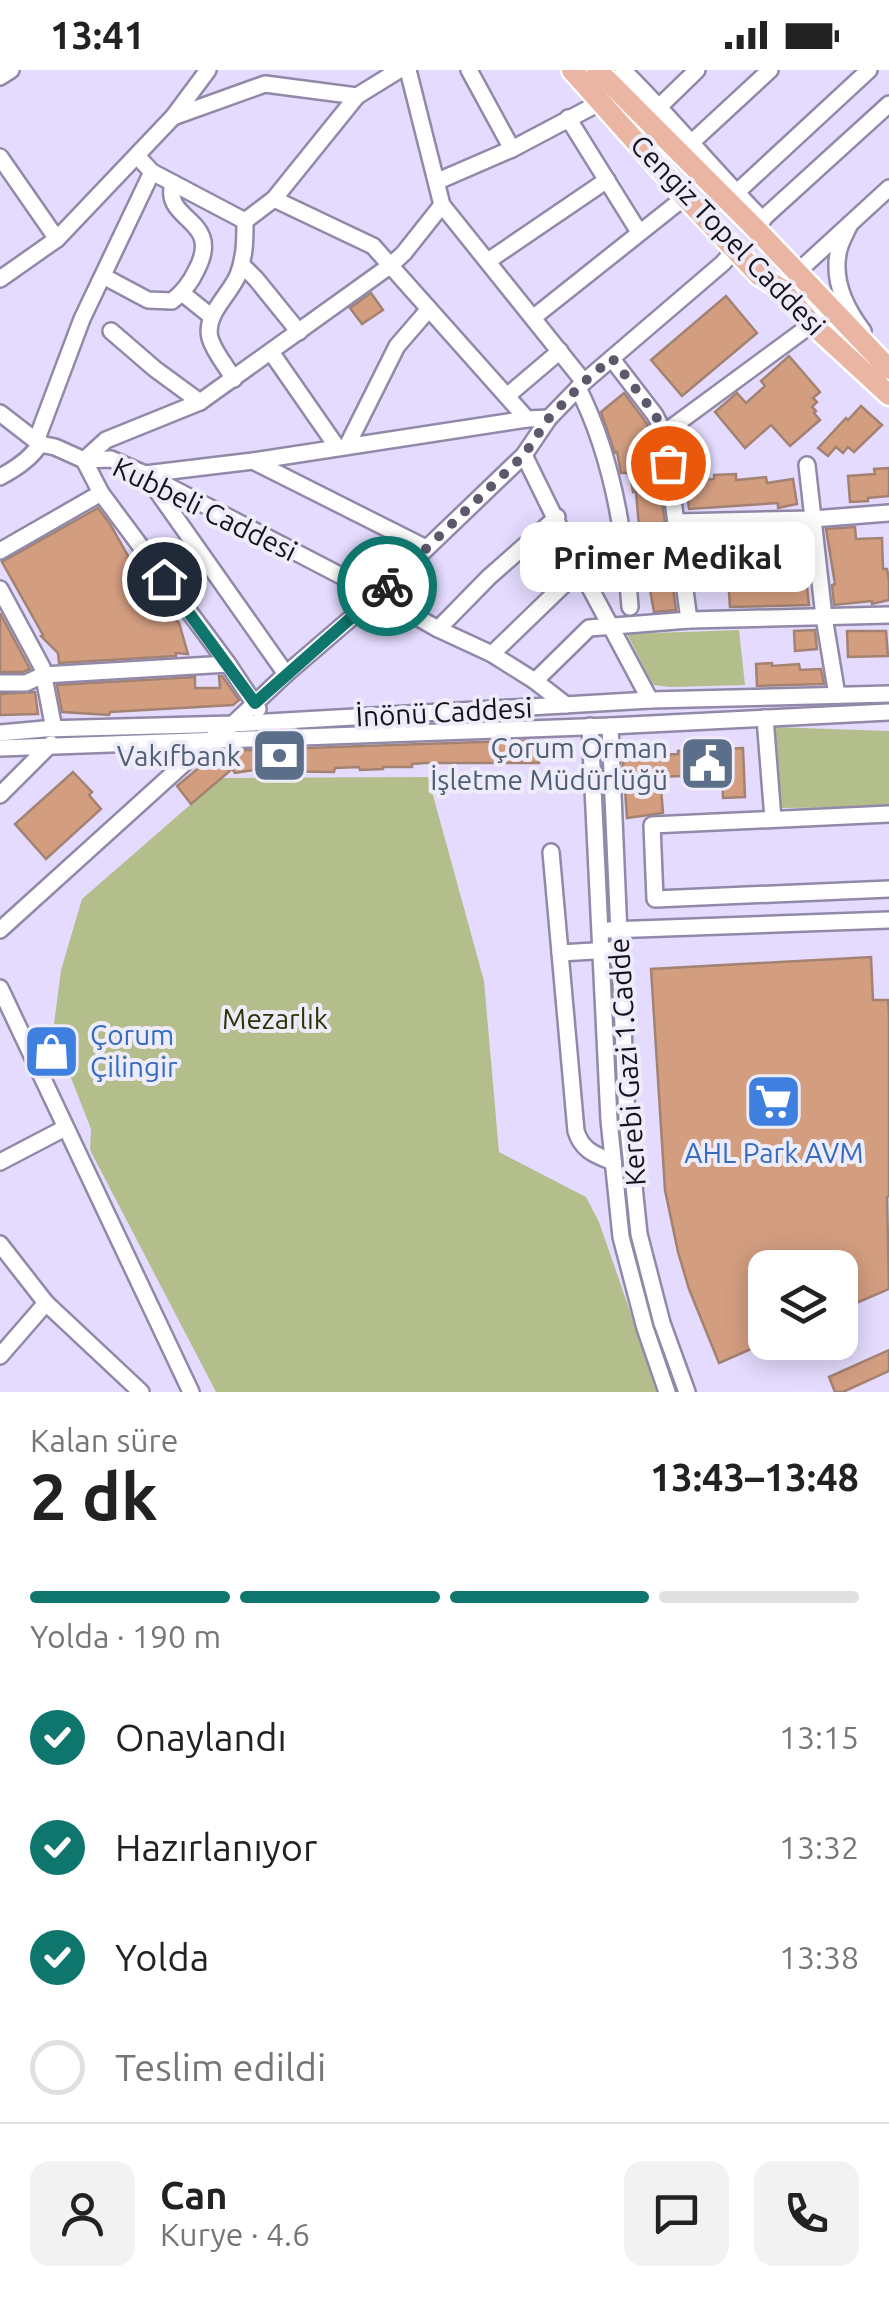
<!DOCTYPE html>
<html lang="tr">
<head>
<meta charset="utf-8">
<style>
	body { margin:0; font-family:Ubuntu,sans-serif; background:#f2f2f2; color:#222; height:100vh; display:flex; flex-direction:column; font-size:38px; white-space:nowrap }
	* { box-sizing:border-box; margin:0 }
	p { font-size:32px; color:#767676 }
	.icon { flex:none; width:55px; height:55px; fill:none; stroke:currentColor; stroke-width:2; stroke-linecap:round; stroke-linejoin:round }
	.map { position:relative; height:1322px; overflow:hidden }
	.side { display:flex; flex-direction:column; background:#fff; flex:1 }
	.side>* { flex:none }
	.controls { position:absolute; left:748px; top:1180px; display:grid; gap:20px }
	.controls a { display:grid; place-items:center; width:110px; height:110px; border-radius:20px; background:#fff; box-shadow:0 5px 25px #0003; font-size:50px }
	.pin { position:absolute; display:grid; place-items:center; width:85px; height:85px; color:#fff; margin:-42px; border:5px solid #fff; border-radius:50%; box-shadow:0 2px 10px #0007 }
	.courier { position:absolute; display:grid; place-items:center; width:100px; height:100px; margin:-50px; border:8px solid #0f766e; border-radius:50%; background:#fff; color:#222; box-shadow:0 2px 12px #0007 }
	.bubble { position:absolute; height:70px; border-radius:20px; background:#fff; box-shadow:0 5px 25px #0003; font-size:32px; font-weight:600; line-height:70px; text-align:center }
	.summary em { font-style:normal; font-weight:600 }
	.summary div { display:flex; flex-direction:column-reverse }
	.summary { display:flex; align-items:center; justify-content:space-between; height:170px; padding:0 30px }
	h1 { font-size:65px; font-weight:600; line-height:75px }
	.bar { display:grid; grid-template-columns:repeat(4,1fr); gap:15px 10px; align-content:center; height:120px; padding:0 30px }
	.bar i { height:12px; border-radius:8px; background:#e0e0e0 }
	.bar .on { background:#0f766e }
	.bar p { grid-column:span 4 }
	.line { display:flex; align-items:center; gap:25px; padding:0 30px; border-top:2px solid #e0e0e0 }
	.line div { flex:1 }
	.round { display:grid; place-items:center; flex:none; width:105px; height:105px; border-radius:20px; background:#f2f2f2 }
	ol { padding:0 30px; list-style:none }
	li { display:flex; align-items:center; gap:30px; height:110px }
	li p { margin-inline-start:auto }
	li .icon { padding:10px; border-radius:50%; background:#0f766e; color:#fff; stroke-width:4 }
	li:last-child { color:#767676 }
	li i { width:55px; height:55px; border:5px solid #e0e0e0; border-radius:50% }
	.status { display:flex; justify-content:space-between; align-items:center; height:70px; padding:0 50px; background:#fff; direction:ltr }
	.status svg { height:28px; fill:currentColor }
	.map>svg:first-child { display:block }
	.green { fill:#b4be8c }
	.building { fill:#d39d80; stroke:#a38271; stroke-width:2.5 }
	.lines { fill:none; stroke-linecap:round; stroke-linejoin:round }
	.minor-casing { stroke:#9289a9; stroke-width:20 }
	.major-casing { stroke:#fff; stroke-width:25 }
	.minor { stroke:#fff; stroke-width:15 }
	.major { stroke:#ebb5a3; stroke-width:20 }
	.done { stroke:#5d586c; stroke-width:10; stroke-dasharray:0 18 }
	.route { stroke:#0f766e; stroke-width:12 }
	.labels { text-anchor:middle; stroke-width:8; stroke-linejoin:round; paint-order:stroke }
	.street-label { font-size:28px; fill:#15121d; stroke:#efecfa }
	.service-label { font-size:28px; fill:#4e5e75; stroke:#efecfa; text-anchor:end }
	.park-label { font-size:28px; fill:#2d3306; stroke:#efecfa }
	.shop-label { font-size:28px; fill:#366cbe; stroke:#efecfa; text-anchor:start }
</style>
</head>
<body>
<div class="status"><b>13:41</b><svg viewBox="0 0 49 12"><path d="M0 12V9h3v3zM5 12V6h3v6zM10 12V3h3v9zM15 12V0h3v12zM26 1h20v11H26zM47 4h2v5h-2z"/></svg></div>
<div class="map">
<svg width="889" height="1322" viewBox="0 0 889 1322">
	<rect width="100%" height="100%" fill="#e4dbfe"/>
	<g class="green">
		<path d="M739,560L745,615L671,617L653,615L627,564Z"/>
		<path d="M773,657L889,661V737L777,738Z"/>
		<path d="M428,707L484,911L499,1082L586,1127L599,1152L658,1322H216L90,1080L91,1059L53,962L61,900L82,829L221,708Z"/>
	</g>
	<g class="building">
		<path d="M371,223L383,240L362,254L350,238Z"/>
		<path d="M726,226L757,263L682,326L651,290Z"/>
		<path d="M789,286L820,322L813,328L817,332L812,337L816,341L814,343L820,350L790,376L771,355L745,378L715,342L737,323L746,333L765,316L761,311Z"/>
		<path d="M624,323L645,351L653,366L665,453L639,456L636,422H633L630,403H621L617,382L615,383L601,342Z"/>
		<path d="M861,336L882,355L854,382L848,377L843,383L836,377L828,386L818,378L846,348L848,350Z"/>
		<path d="M889,398V426L868,428V431L850,432L848,406L875,404L874,399Z"/>
		<path d="M736,404V410L766,407L767,413L793,409L797,434L778,438V433L689,439L686,412L714,409V405Z"/>
		<path d="M98,438L110,454L140,507L163,537L179,553L188,584L176,583V586L59,593L58,583L41,566L43,565L2,492Z"/>
		<path d="M855,457L856,469L882,468L883,499H887L889,510V530L872,534V531L834,535L832,515L835,514L826,459Z"/>
		<path d="M666,464L676,540L654,542L646,499L654,497L643,476Z"/>
		<path d="M802,470L809,535L730,537L726,477Z"/>
		<path d="M0,543L30,599L23,602H0Z"/>
		<path d="M815,560L817,579L795,581L794,561Z"/>
		<path d="M847,561H886L888,586L848,587Z"/>
		<path d="M772,593V596L799,594L800,600L821,599L824,614L757,616L756,594Z"/>
		<path d="M219,606H222L239,630L233,635L110,642L109,645L62,642L57,615L195,607V618H220Z"/>
		<path d="M35,622L38,644L0,645V624Z"/>
		<path d="M539,670V693H425L412,694V697H383V699L360,700L359,697L335,698L334,702L261,701L260,699L235,703L232,699L191,734L177,716L219,681Z"/>
		<path d="M658,674L659,685L678,684V681L743,678L745,727L723,728L722,704L660,707L663,743L627,748L622,676Z"/>
		<path d="M73,702L92,722L89,725L101,739L46,789L15,754Z"/>
		<path d="M871,887L873,930H888L889,943V1126L887,1127L889,1219L840,1240V1198H765V1273L719,1293L689,1219L678,1182L665,1120L651,899Z"/>
		<path d="M889,1280V1301L843,1322H835L829,1307Z"/>
	</g>
	<g class="lines">
		<defs>
			<g id="minor">
				<path d="M408,0L442,135L584,312"/>
				<path d="M469,0L512,79"/>
				<path d="M623,0C672,48 715,102 763,150"/>
				<path d="M0,7L11,0"/>
				<path d="M660,36L697,0"/>
				<path d="M173,47L265,14L357,26"/>
				<path d="M568,48L639,162"/>
				<path d="M691,73L770,0"/>
				<path d="M137,86L152,102L245,151L274,129L357,26L399,0"/>
				<path d="M0,87L57,169"/>
				<path d="M438,111L512,79L601,32"/>
				<path d="M736,123L869,0"/>
				<path d="M274,129L373,176L527,349"/>
				<path d="M757,154L889,34"/>
				<path d="M850,154C846,163 839,174 838,184C833,212 847,240 863,261"/>
				<path d="M488,191L607,110"/>
				<path d="M242,195L256,209L299,262"/>
				<path d="M103,206L148,230L172,231C184,222 191,212 197,199C223,148 162,152 173,113"/>
				<path d="M0,209L57,169L173,47L208,0"/>
				<path d="M780,218L889,118"/>
				<path d="M182,223L212,247"/>
				<path d="M534,247L685,127"/>
				<path d="M111,261L155,299L200,332"/>
				<path d="M271,282L337,377"/>
				<path d="M612,289L655,345L664,363L689,550"/>
				<path d="M234,309C226,296 214,282 210,268C204,244 230,225 238,205C245,187 245,169 245,151"/>
				<path d="M578,318C612,385 625,463 630,537"/>
				<path d="M507,326L560,281"/>
				<path d="M0,343L40,374L55,377L84,390L111,389L145,404L378,525L438,559L492,584L535,611L566,635"/>
				<path d="M664,363L812,254"/>
				<path d="M40,374L38,366L82,249L152,102"/>
				<path d="M347,376L397,276L429,239"/>
				<path d="M524,385L580,499L650,630"/>
				<path d="M253,391L426,478"/>
				<path d="M807,395L824,547L837,625"/>
				<path d="M0,407C15,399 31,389 40,374"/>
				<path d="M677,452L813,449L889,443"/>
				<path d="M0,481L101,423"/>
				<path d="M0,519L42,597L54,659"/>
				<path d="M438,559L489,507L557,447"/>
				<path d="M492,584L580,499"/>
				<path d="M286,604L145,404L253,391L527,349L549,348"/>
				<path d="M535,611L589,558L689,550L889,545"/>
				<path d="M0,613H26L43,605L228,594"/>
				<path d="M258,639L228,594L101,423L84,390L106,370L200,332L391,195L404,183L442,135"/>
				<path d="M765,648L773,749"/>
				<path d="M590,656L609,1050L621,1167L645,1258L667,1322"/>
				<path d="M610,656L627,1049L639,1164L662,1253L687,1322"/>
				<path d="M0,663L44,659L233,654L650,630L889,624"/>
				<path d="M0,678L610,656L889,642"/>
				<path d="M0,725L51,674"/>
				<path d="M889,744L652,755L655,829L889,819"/>
				<path d="M551,782L576,1061C582,1081 596,1085 613,1092"/>
				<path d="M0,860L209,671L233,654L286,604L378,525L524,385L549,348L584,312L723,193L735,179"/>
				<path d="M609,860L889,850"/>
				<path d="M560,883L611,880"/>
				<path d="M0,918L191,1322"/>
				<path d="M0,1092L65,1058"/>
				<path d="M0,1174L46,1233L141,1322"/>
				<path d="M0,1286L46,1233"/>
			</g>
			<g id="major">
				<path d="M572,0L685,127L759,205L780,218L812,254L889,325"/>
				<path d="M597,0L754,157L889,299"/>
			</g>
		</defs>
		<use href="#minor" class="minor-casing"/>
		<use href="#major" class="major-casing"/>
		<use href="#minor" class="minor"/>
		<use href="#major" class="major"/>
	</g>
	<g class="lines">
		<path class="done" d="M387,516L524,385L549,348L584,312L612,288L655,344L664,364L668,393"/>
		<path class="route" d="M164,509L255,633L387,516"/>
	</g>
	<defs>
		<symbol id="bank-square" viewBox="-11 -11 22 22"><rect x="-9" y="-9" width="18" height="18" rx="4" fill="#5c6f8a" stroke="#efecfa"/><path d="M-6-4H6V4H-6ZM0-2.3a2.3 2.3 0 1 0 0 4.6a2.3 2.3 0 1 0 0-4.6Z" fill="#fff"/></symbol>
		<symbol id="civic-square" viewBox="-11 -11 22 22"><rect x="-9" y="-9" width="18" height="18" rx="4" fill="#5c6f8a" stroke="#efecfa"/><path d="M-.6-6.5H3V-4.5H.6V-3L4-1V1h2V6H-6V1h2V-1L-.6-3ZM-1.2 2.5V6h2.4V2.5Z" fill="#fff"/></symbol>
		<symbol id="shop-square" viewBox="-11 -11 22 22"><rect x="-9" y="-9" width="18" height="18" rx="4" fill="#3f7fe0" stroke="#efecfa"/><path d="M-5-2.5h2.3a2.7 3.5 0 0 1 5.4 0H5L5.5 6h-11ZM-1.5-2.5h3a1.5 2.3 0 0 0-3 0Z" fill="#fff"/></symbol>
		<symbol id="supermarket-square" viewBox="-11 -11 22 22"><rect x="-9" y="-9" width="18" height="18" rx="4" fill="#3f7fe0" stroke="#efecfa"/><path d="M-6-5.5h2.5l.6 2H6L4.5 2H-2.5L-4.4-4H-6ZM-1.5 3.2a1.3 1.3 0 1 0 .1 0ZM3 3.2a1.3 1.3 0 1 0 .1 0Z" fill="#fff"/></symbol>
	</defs>
	<g fill-rule="evenodd">
		<use href="#bank-square" x="248" y="654" width="63" height="63"/>
		<use href="#civic-square" x="676" y="662" width="63" height="63"/>
		<use href="#shop-square" x="20" y="950" width="63" height="63"/>
		<use href="#supermarket-square" x="742" y="1000" width="63" height="63"/>
	</g>
	<g class="labels">
		<g class="street-label">
			<text transform="translate(728 165) rotate(46)" y="10">Cengiz Topel Caddesi</text>
			<text transform="translate(205 439) rotate(26)" y="10">Kubbeli Caddesi</text>
			<text transform="translate(444 642) rotate(-3)" y="10">İnönü Caddesi</text>
			<text transform="translate(627 992) rotate(-94)" y="10">Kerebi Gazi 1.Cadde</text>
		</g>
		<g class="service-label">
			<text x="668" y="688">Çorum Orman<tspan x="668" dy="32">İşletme Müdürlüğü</tspan></text>
			<text x="241" y="696">Vakıfbank</text>
		</g>
		<g class="park-label">
			<text x="275" y="959">Mezarlık</text>
		</g>
		<g class="shop-label">
			<text x="90" y="975">Çorum<tspan x="90" dy="32">Çilingir</tspan></text>
			<text x="774" y="1093" text-anchor="middle">AHL Park AVM</text>
		</g>
	</g>
</svg>
<div class="controls">
<a><svg class="icon" aria-label="layers" viewBox="0 0 24 24"><path d="M12 4l9 5-9 5-9-5zM3 14l9 5 9-5"/></svg></a>
</div>
<div class="pin" style="left:668px;top:393px;background:#ea580c"><svg class="icon" aria-label="bag" viewBox="0 0 24 24"><path d="M5 8h14l-1 12H6zM9 8a3 3 0 0 1 6 0"/></svg></div>
<div class="pin" style="left:164px;top:509px;background:#1f2937"><svg class="icon" aria-label="home" viewBox="0 0 24 24"><path d="M3 11l9-7 9 7M6 9v11h12V9"/></svg></div>
<div class="courier" style="left:387px;top:516px"><svg class="icon" aria-label="bike" viewBox="0 0 24 24"><circle cx="6" cy="16" r="4"/><circle cx="18" cy="16" r="4"/><path d="M6 16l4-8h5l3 8M10 8l3 8H6M13 5h3"/></svg></div>
<div class="bubble" style="left:520px;top:452px;width:295px">Primer Medikal</div>
</div>
<section class="side">
<div class="summary"><div><h1>2 dk</h1><p>Kalan süre</p></div><em>13:43–13:48</em></div>
<div class="bar"><i class="on"></i><i class="on"></i><i class="on"></i><i></i><p>Yolda · 190 m</p></div>
<ol>
<li><svg class="icon" aria-label="check" viewBox="0 0 24 24"><path d="M5 12l5 5 9-10"/></svg>Onaylandı<p>13:15</p></li>
<li><svg class="icon" aria-label="check" viewBox="0 0 24 24"><path d="M5 12l5 5 9-10"/></svg>Hazırlanıyor<p>13:32</p></li>
<li><svg class="icon" aria-label="check" viewBox="0 0 24 24"><path d="M5 12l5 5 9-10"/></svg>Yolda<p>13:38</p></li>
<li><i></i>Teslim edildi</li>
</ol>
<div class="line" style="height:180px"><a class="round"><svg class="icon" aria-label="person" viewBox="0 0 24 24"><circle cx="12" cy="8" r="4"/><path d="M4 21q1-7 8-7t8 7"/></svg></a><div><b>Can</b><p>Kurye · 4.6</p></div><a class="round"><svg class="icon" aria-label="chat" viewBox="0 0 24 24"><path d="M4 5h16v11H9l-5 4z"/></svg></a><a class="round"><svg class="icon" aria-label="phone" viewBox="0 0 24 24"><path d="M5 4h4l2 5-3 2q2 4 5 5l2-3 5 2v4C11 20 4 13 5 4z"/></svg></a></div>
</section>
</body>
</html>
